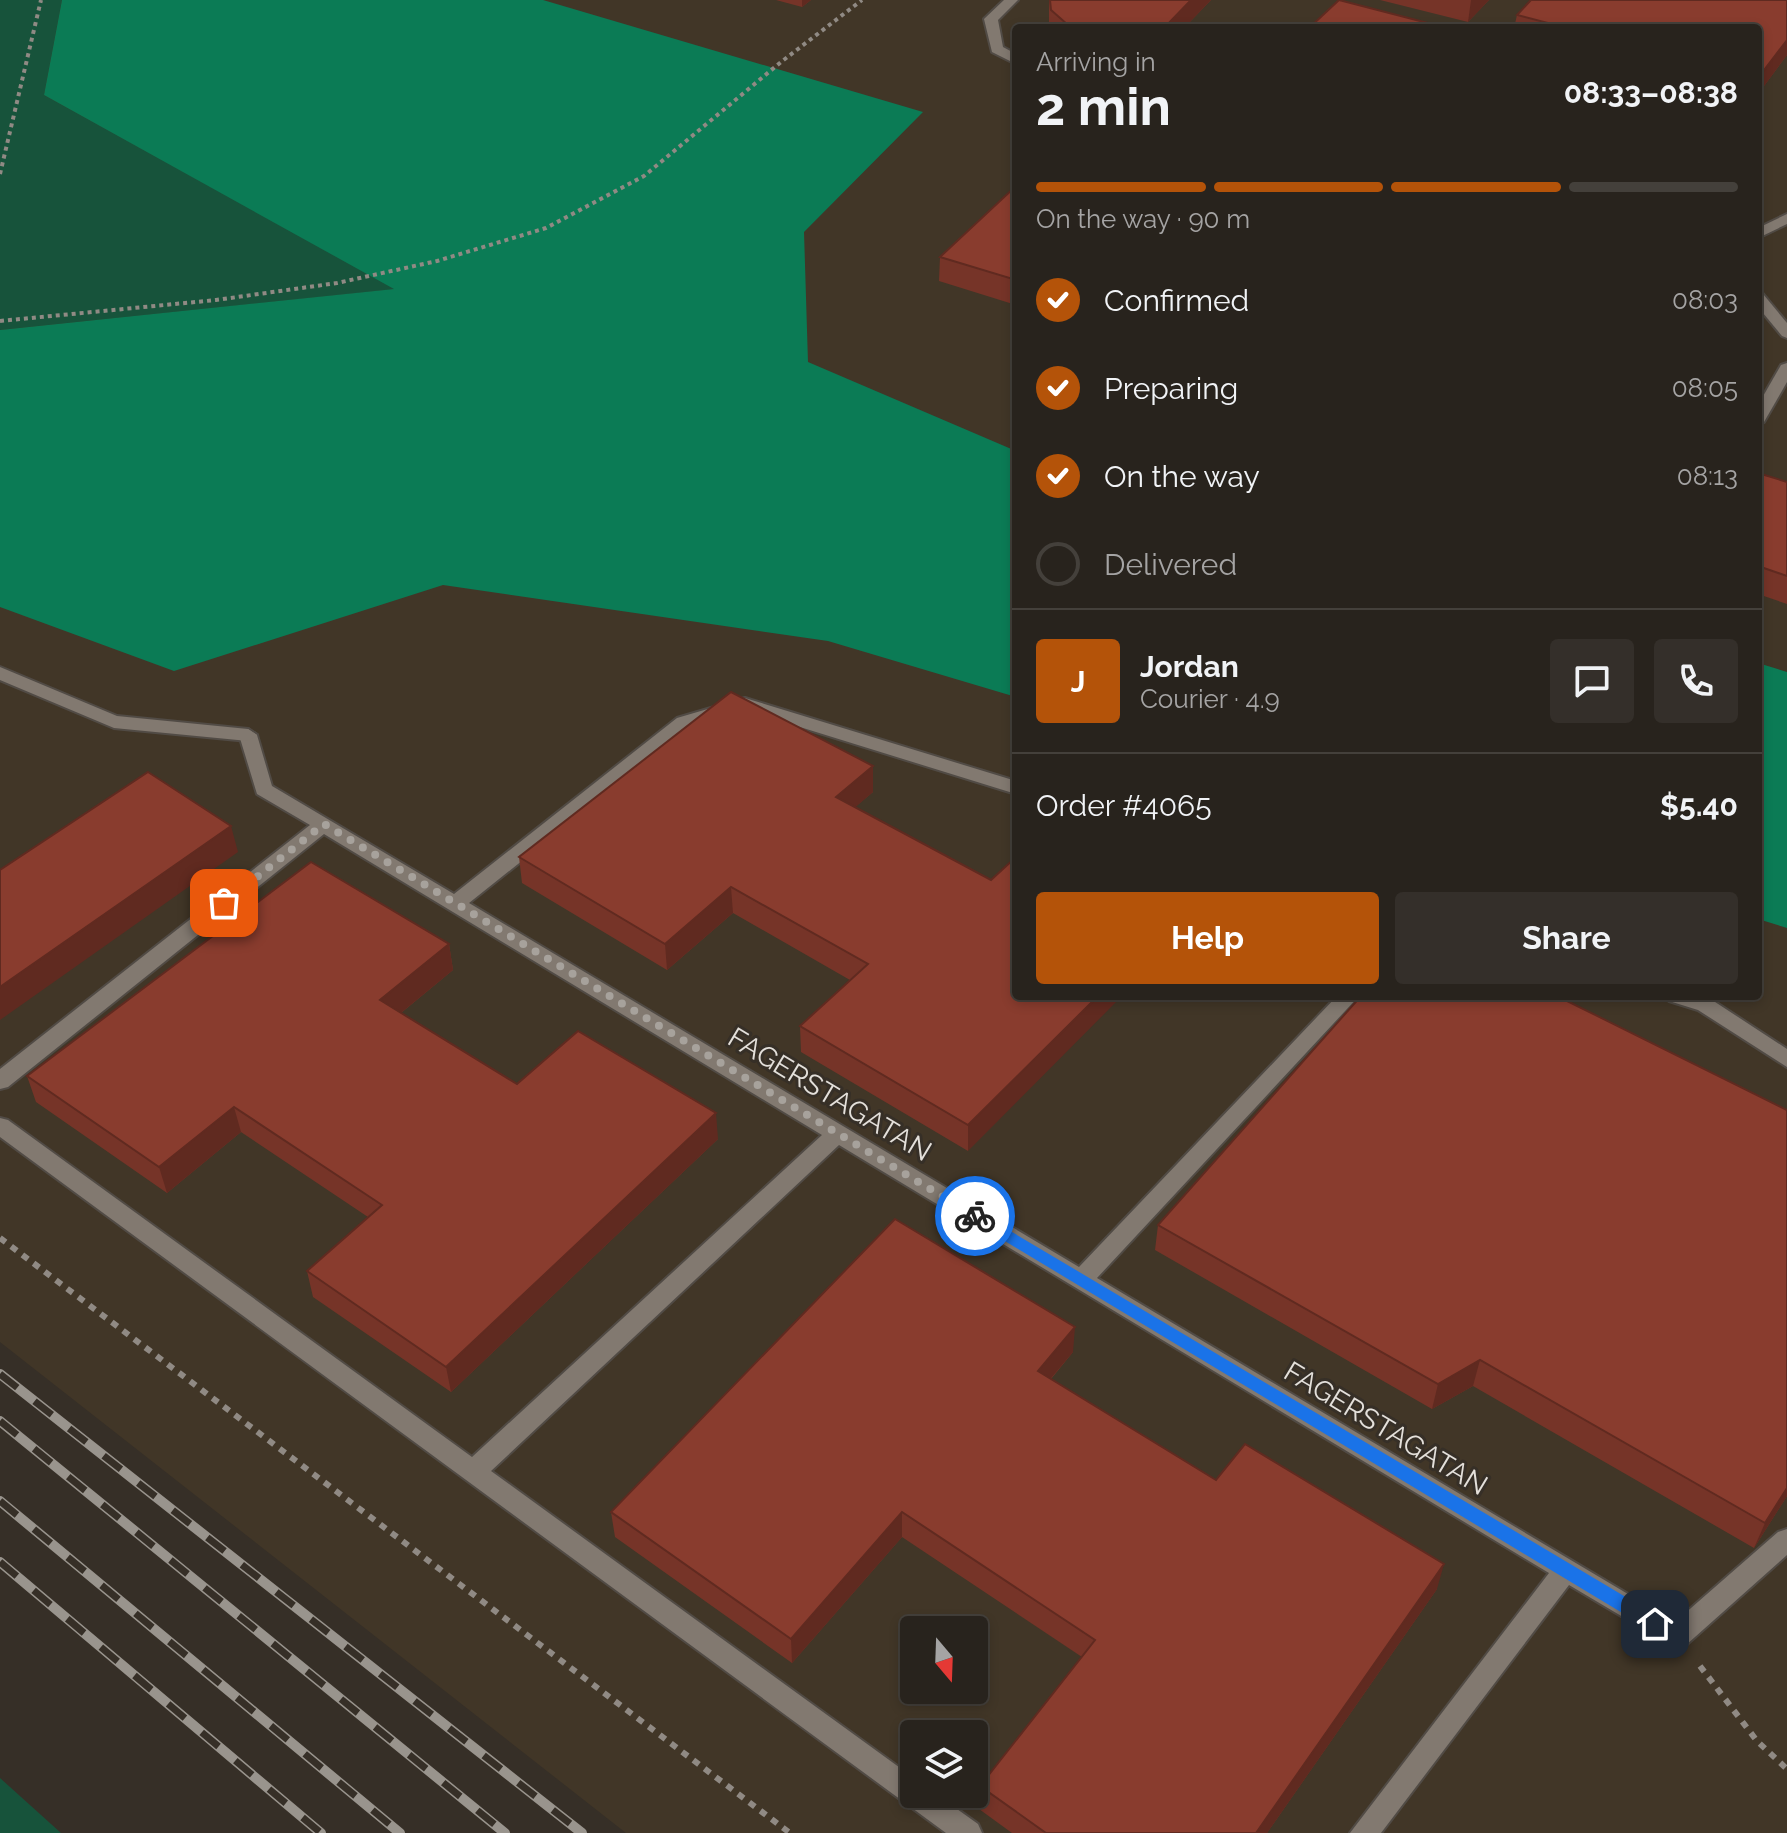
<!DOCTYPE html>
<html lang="en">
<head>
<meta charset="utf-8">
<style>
	body { margin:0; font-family:Raleway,sans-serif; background:#342f2a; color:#f1f3f6; height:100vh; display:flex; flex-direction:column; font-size:30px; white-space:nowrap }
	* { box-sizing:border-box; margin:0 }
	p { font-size:26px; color:#a5a4a4 }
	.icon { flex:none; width:44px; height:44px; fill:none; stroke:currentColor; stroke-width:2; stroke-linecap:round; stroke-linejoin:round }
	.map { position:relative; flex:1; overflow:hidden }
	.side { position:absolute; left:1012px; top:24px; width:750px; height:976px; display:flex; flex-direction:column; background:#28231d; border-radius:8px; box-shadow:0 4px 12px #0003,0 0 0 2px #44403b }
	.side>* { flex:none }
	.needle { width:52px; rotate:161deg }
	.tools { position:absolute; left:900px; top:1616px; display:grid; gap:16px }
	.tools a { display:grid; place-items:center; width:88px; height:88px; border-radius:8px; background:#28231d; box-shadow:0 4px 12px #0003,0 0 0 2px #44403b; font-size:40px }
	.pin { position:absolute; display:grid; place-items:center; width:68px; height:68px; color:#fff; margin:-34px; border-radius:16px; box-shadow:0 4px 12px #0006 }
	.courier { position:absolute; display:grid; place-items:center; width:80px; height:80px; margin:-40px; border:6px solid #1a73e8; border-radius:50%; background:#fff; color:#222; box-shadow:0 2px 10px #0007 }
	.headline em { font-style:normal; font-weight:700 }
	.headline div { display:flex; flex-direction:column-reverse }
	.headline { display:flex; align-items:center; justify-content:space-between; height:136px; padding:0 24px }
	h1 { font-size:52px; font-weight:700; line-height:60px }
	.bar { display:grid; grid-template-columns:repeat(4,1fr); gap:12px 8px; align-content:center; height:96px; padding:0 24px }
	.bar i { height:10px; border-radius:6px; background:#44403b }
	.bar .on { background:#b45309 }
	.bar p { grid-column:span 4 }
	.line { display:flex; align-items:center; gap:20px; padding:0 24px; border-top:2px solid #44403b }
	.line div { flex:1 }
	.round { display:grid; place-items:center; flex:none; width:84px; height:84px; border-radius:8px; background:#342f2a }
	ol { padding:0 24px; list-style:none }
	li { display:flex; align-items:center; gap:24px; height:88px }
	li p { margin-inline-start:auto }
	li .icon { padding:8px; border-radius:50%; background:#b45309; color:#fff; stroke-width:4 }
	li:last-child { color:#a5a4a4 }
	li i { width:44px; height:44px; border:4px solid #44403b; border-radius:50% }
	.cta { display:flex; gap:16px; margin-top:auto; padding:16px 24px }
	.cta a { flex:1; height:92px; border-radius:8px; background:#b45309; color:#fff; font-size:32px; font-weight:700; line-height:92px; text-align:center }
	.cta a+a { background:#342f2a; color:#f1f3f6 }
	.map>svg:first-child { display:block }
	.industrial { fill:#413627; fill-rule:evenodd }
	.green { fill:#17533b }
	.forest { fill:#0b7b55 }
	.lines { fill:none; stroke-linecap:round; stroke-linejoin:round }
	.service-casing { stroke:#514b45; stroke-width:4 }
	.minor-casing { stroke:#514b45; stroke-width:4 }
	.path-far1 { stroke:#908a84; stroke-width:4; stroke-dasharray:4 4; stroke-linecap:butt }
	.path { stroke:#908a84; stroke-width:6; stroke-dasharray:7 7; stroke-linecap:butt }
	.service { fill:#827970; fill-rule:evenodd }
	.minor { fill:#827970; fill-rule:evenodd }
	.rail-casing { stroke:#99948d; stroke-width:10 }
	.rail { stroke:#362f27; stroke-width:7; stroke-dasharray:22; stroke-linecap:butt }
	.wall { fill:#763428 }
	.shaded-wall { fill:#602a20 }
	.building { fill:#893c2e; stroke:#602a20; stroke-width:2 }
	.route { fill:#1a73e8 }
	.done { stroke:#a7a29c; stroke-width:8; stroke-dasharray:0 14.4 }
	.labels { text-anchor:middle; stroke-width:6; stroke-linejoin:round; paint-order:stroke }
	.street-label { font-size:28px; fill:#e4e0db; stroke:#362f27 }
</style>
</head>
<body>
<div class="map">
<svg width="1787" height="1833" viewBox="0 0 1787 1833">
	<rect width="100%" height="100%" fill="#362f27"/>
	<path class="industrial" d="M0,0H1787V1833H626L0,1342ZM1016,28H1758V996H1016ZM914,1630H974V1690H914ZM914,1734H974V1794H914Z"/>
	<g class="green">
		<path d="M0,0H62L44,95L396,289L0,330Z"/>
		<path d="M0,1778L61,1833H0Z"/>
	</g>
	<g class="forest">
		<path d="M62,0H543L923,112L804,232L808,362L1016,451V697L828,641L443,585L174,671L0,607V330L394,289L44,95Z"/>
		<path d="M1758,663L1787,672V928L1758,919Z"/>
	</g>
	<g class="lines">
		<defs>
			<g id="service">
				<path d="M1758,292L1763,294L1787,323V338L1782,336L1758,307Z"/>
				<path d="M1787,363V382L1764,422L1758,424V405L1781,365Z"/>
				<path d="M745,698L1016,781V794L745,710L691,726L469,903L1079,1267L1337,996H1359L1097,1278L1675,1622L1778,1532L1787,1529V1555L1686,1645L1677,1649L1569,1585L1381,1833H1350L1549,1573L839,1145L491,1471L914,1778V1794H936L978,1824L982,1833H946L0,1137V1118L8,1120L472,1457L822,1135L324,834L8,1087L0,1089V1069L310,825L257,794L239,735L241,731L248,729L257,735L272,786L454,894L677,718Z"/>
				<path d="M1666,996H1700L1712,1000L1787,1049V1067L1698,1010L1669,1001Z"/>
			</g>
			<g id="minor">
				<path d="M1004,0H1018L998,20L1003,47L1016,54V64L992,52L984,19Z"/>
				<path d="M1787,214V224L1758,238V228Z"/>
				<path d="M0,667L117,716L248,729L257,735L248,741L114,728L0,680Z"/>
			</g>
		</defs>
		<use href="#service" class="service-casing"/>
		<use href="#minor" class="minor-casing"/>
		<g class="path-far1">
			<path d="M0,174L41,0"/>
			<path d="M0,321L216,300L337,283L437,261L546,228L644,176L781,62L862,0"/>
		</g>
		<g class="path">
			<path d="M0,1238L790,1833"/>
			<path d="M1700,1666L1757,1741L1787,1769"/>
		</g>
		<use href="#service" class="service"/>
		<use href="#minor" class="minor"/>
		<defs>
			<g id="rail">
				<path d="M0,1374L582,1833"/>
				<path d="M0,1421L505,1833"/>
				<path d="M0,1501L400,1833"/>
				<path d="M0,1562L321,1833"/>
			</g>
		</defs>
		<use href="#rail" class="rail-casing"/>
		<use href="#rail" class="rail"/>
	</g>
	<g class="wall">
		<path d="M776,0H811L802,7Z"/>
		<path d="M1049,0H1211L1184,28H1049Z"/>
		<path d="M1380,0H1489L1468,22Z"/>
		<path d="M1531,0H1787V55L1758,94V28H1514L1517,15Z"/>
		<path d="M1016,186V305L939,281L940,257Z"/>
		<path d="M1758,473L1787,482V604L1758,594Z"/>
		<path d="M873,766V792L855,807L991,880L968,1151L801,1052L800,1026L850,980L733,913L667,970L522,883L519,857Z"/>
		<path d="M449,944L453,970L401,1013L517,1084L718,1139L451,1392L313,1297L307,1271L368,1217L241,1132L167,1193L36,1102L27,1076Z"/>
		<path d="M1787,1110V1496L1754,1548L1473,1386L1432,1409L1155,1250L1158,1225Z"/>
		<path d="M1073,1352L1051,1379L1216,1480L1437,1589L1267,1833H1012L979,1809L980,1786L1082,1657L902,1537L792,1663L615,1537L611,1512Z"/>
	</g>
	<g class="shaded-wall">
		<path d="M802,0H811L802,7Z"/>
		<path d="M1191,0H1211L1184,28H1164Z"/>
		<path d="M1471,0H1489L1468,22Z"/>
		<path d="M1787,40V55L1758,94V78Z"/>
		<path d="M873,766V792L837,823L836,797Z"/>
		<path d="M231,826L238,852L0,1020V987Z"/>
		<path d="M731,887L733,913L667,970L665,944Z"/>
		<path d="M449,944L453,970L385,1026L380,1000Z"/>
		<path d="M1098,996H1122L968,1151V1125Z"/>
		<path d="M234,1107L241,1132L167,1193L159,1167Z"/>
		<path d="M716,1113L718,1139L451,1392L446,1367Z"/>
		<path d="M1075,1327L1073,1352L1036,1396L1038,1371Z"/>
		<path d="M1480,1360L1473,1386L1432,1409L1438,1384Z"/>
		<path d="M1787,1488V1496L1754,1548L1765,1523Z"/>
		<path d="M902,1512V1537L792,1663L791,1639Z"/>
		<path d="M1444,1564L1437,1589L1267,1833H1256Z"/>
	</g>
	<g class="building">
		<path d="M1050,0H1191L1164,28H1074L1068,25L1051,10Z"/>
		<path d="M1339,0L1447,28H1309Z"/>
		<path d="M1531,0H1787V40L1758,78V28H1567L1517,15Z"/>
		<path d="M1016,186V280L940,257Z"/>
		<path d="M1758,473L1787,482V576L1758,566Z"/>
		<path d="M731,692L873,766L836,797L991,880L1016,857V996H1098L968,1125L800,1026L868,964L731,887L665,944L519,857Z"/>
		<path d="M148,772L231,826L0,987V870Z"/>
		<path d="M311,862L449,944L380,1000L517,1084L578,1031L716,1113L446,1367L307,1271L382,1205L234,1107L159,1167L27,1076Z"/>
		<path d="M1361,996H1557L1787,1110V1488L1765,1523L1480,1360L1438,1384L1158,1225Z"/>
		<path d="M895,1219L1075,1327L1038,1371L1216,1480L1245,1444L1444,1564L1256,1833H1046L980,1786L1095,1640L902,1512L791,1639L611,1512Z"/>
	</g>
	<path class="route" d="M975,1210L1661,1618L1663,1624L1661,1629H1649L970,1220L968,1216Z"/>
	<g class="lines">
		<path class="done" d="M224,903L324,824L975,1216"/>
	</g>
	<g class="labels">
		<g class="street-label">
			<text transform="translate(830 1094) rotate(31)" y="10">FAGERSTAGATAN</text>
			<text transform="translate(1386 1428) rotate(31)" y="10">FAGERSTAGATAN</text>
		</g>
	</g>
</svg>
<div class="tools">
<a><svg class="needle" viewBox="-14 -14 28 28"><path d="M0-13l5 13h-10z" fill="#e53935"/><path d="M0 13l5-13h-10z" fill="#a5a4a4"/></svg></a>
<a><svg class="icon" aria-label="layers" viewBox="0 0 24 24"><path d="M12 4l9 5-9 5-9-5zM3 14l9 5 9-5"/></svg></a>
</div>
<div class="pin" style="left:224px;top:903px;background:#ea580c"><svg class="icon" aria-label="bag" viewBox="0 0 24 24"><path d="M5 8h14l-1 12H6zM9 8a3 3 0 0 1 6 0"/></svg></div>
<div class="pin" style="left:1655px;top:1624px;background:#1f2937"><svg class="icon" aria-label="home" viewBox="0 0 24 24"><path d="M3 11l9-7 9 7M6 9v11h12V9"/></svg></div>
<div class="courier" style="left:975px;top:1216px"><svg class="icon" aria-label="bike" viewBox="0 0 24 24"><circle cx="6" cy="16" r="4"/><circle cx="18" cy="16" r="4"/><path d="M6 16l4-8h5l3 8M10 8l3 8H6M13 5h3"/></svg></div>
<section class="side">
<div class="headline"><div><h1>2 min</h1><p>Arriving in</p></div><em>08:33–08:38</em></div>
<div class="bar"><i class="on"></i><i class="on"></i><i class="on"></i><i></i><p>On the way · 90 m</p></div>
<ol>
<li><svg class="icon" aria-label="check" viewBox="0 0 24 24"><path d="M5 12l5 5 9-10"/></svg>Confirmed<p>08:03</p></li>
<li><svg class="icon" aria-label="check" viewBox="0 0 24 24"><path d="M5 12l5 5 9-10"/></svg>Preparing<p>08:05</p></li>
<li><svg class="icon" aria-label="check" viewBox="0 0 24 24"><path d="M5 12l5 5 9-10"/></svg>On the way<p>08:13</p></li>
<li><i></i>Delivered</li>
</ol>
<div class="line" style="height:144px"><b class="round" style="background:#b45309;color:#fff">J</b><div><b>Jordan</b><p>Courier · 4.9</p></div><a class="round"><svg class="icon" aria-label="chat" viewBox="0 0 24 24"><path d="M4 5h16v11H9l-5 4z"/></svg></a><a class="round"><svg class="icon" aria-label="phone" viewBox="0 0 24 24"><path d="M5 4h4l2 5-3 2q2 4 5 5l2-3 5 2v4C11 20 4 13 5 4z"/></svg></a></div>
<div class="line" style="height:104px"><div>Order #4065</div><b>$5.40</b></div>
<div class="cta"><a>Help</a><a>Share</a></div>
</section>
</div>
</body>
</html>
